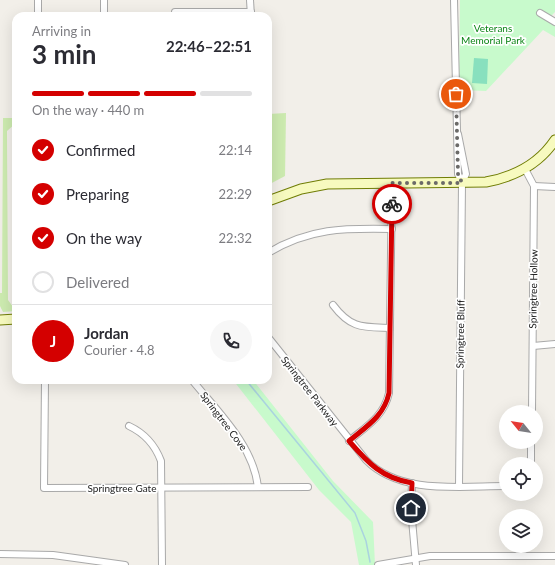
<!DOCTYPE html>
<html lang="en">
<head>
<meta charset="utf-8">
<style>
	body { margin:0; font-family:Lato,sans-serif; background:#f7f7f7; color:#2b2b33; height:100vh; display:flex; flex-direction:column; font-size:15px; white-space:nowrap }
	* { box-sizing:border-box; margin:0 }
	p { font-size:13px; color:#7c7c81 }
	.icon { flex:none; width:22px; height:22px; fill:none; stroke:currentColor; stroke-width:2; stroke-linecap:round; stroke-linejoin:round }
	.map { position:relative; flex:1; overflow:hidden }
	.panel { position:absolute; left:12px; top:12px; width:260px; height:372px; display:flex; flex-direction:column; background:#fff; border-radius:12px; box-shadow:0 4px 16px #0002 }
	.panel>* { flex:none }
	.needle { width:26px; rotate:300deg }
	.buttons { position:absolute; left:499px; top:405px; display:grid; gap:8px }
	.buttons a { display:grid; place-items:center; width:44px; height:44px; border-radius:50%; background:#fff; box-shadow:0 4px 16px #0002; font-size:20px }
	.pin { position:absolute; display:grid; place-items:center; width:34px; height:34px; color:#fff; margin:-17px; border:2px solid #fff; border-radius:50%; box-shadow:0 1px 4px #0007 }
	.courier { position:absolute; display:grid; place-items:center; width:40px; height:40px; margin:-20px; border:3px solid #d40000; border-radius:50%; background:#fff; color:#222; box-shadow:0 1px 5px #0007 }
	.head em { font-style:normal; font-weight:700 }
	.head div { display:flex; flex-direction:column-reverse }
	.head { display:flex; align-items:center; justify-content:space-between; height:68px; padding:0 20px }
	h1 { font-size:26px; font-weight:700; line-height:30px }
	.bar { display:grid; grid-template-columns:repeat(4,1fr); gap:6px 4px; align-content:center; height:48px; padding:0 20px }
	.bar i { height:5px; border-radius:3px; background:#e1e1e2 }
	.bar .current { background:#d40000 }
	.bar p { grid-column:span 4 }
	.line { display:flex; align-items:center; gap:10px; padding:0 20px; border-top:1px solid #e1e1e2 }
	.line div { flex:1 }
	.round { display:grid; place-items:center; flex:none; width:42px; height:42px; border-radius:21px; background:#f7f7f7 }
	ol { padding:0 20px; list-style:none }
	li { display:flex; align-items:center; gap:12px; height:44px }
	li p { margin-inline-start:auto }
	li .icon { padding:4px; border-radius:50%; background:#d40000; color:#fff; stroke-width:4 }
	li:last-child { color:#7c7c81 }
	li i { width:22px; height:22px; border:2px solid #e1e1e2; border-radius:50% }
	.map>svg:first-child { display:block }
	.grass { fill:#cdebb0 }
	.park { fill:#c8facc }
	.pitch { fill:#88e0be }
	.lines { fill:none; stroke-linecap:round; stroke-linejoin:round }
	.stream { stroke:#aad3df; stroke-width:1.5 }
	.street-casing { stroke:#a9a9a9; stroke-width:8 }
	.secondary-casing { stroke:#707d05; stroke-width:11 }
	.street { stroke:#fff; stroke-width:6 }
	.secondary { stroke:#f7fabf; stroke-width:9 }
	.done { stroke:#6b6a68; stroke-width:4; stroke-dasharray:0 7.2 }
	.route { stroke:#d40000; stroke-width:5 }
	.labels { text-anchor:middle; stroke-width:3.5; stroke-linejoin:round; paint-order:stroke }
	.park-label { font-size:10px; fill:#0c8416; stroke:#fff }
	.street-label { font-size:10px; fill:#222; stroke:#fff }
</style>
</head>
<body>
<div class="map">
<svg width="555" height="565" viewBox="0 0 555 565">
	<rect width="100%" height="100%" fill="#f2efe9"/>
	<g class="grass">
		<path d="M286,113L285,176L268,185V114Z"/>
		<path d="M3,118H16V123L7,131L8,300L16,311L3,312L0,306V293H2Z"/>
	</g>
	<g class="park">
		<path d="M460,0H555V12L550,17L555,20V37L543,30L486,91L459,90Z"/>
		<path d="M233,380H253L333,481L373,522L375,565H359L351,522L319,490Z"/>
	</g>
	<path class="pitch" d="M474,58L488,59L487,84L472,83Z"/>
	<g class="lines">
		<path class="stream" d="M246,380L355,513L366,541L370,562"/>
		<defs>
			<g id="street">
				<path d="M38,0V16"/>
				<path d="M104,0V16"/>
				<path d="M250,0L251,16"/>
				<path d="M454,0L458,174L462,183"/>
				<path d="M175,12H251"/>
				<path d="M540,13L555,22"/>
				<path d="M458,134L466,174L462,183L459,486"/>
				<path d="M525,169L534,186L532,412"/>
				<path d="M534,186L555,187"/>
				<path d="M268,253C309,228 344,228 392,229"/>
				<path d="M333,305C351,329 363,327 390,328"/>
				<path d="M268,337L366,460C400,495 461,486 506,486"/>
				<path d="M533,346L555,344"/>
				<path d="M45,380L44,488L308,487"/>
				<path d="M192,380C218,412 253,445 258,487"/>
				<path d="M129,426C144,433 155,445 161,461L162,565"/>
				<path d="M349,441C367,426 384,416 389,393L392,183"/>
				<path d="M531,464V442"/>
				<path d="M412,483L411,508L416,565"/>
				<path d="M0,554L53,555L125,565"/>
				<path d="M378,565L430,556H555"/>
			</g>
			<g id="secondary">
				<path d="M268,201L301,189L327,184L486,182C513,177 539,164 555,140"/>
				<path d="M0,320L16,319"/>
			</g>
		</defs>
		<use href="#street" class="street-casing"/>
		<use href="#secondary" class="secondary-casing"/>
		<use href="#street" class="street"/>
		<use href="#secondary" class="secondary"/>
	</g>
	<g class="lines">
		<path class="done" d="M392,204V183H462L458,174L456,94"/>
		<path class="route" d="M392,204L389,393C384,416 367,426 349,441C368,463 382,478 412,483L411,508"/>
	</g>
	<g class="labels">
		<g class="park-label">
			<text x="493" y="32">Veterans<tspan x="493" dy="12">Memorial Park</tspan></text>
		</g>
		<g class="street-label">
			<text transform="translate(533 289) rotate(-89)" y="4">Springtree Hollow</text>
			<text transform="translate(460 334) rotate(-89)" y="4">Springtree Bluff</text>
			<text transform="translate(310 391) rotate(52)" y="4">Springtree Parkway</text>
			<text transform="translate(224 421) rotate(53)" y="4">Springtree Cove</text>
			<text x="122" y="492">Springtree Gate</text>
		</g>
	</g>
</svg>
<div class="buttons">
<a><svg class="needle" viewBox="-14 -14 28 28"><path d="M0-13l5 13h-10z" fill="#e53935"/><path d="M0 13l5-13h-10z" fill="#7c7c81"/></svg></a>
<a><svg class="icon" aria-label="locate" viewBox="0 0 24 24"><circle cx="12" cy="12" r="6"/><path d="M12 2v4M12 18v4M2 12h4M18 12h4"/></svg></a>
<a><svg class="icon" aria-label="layers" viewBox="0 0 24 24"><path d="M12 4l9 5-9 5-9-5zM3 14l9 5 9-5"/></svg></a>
</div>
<div class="pin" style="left:456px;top:94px;background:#ea580c"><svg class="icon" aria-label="bag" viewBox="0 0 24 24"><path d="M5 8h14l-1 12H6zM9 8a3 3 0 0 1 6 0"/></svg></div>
<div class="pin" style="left:411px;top:508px;background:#1f2937"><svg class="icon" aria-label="home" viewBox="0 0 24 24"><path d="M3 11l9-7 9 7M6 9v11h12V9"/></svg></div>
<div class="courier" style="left:392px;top:204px"><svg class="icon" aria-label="bike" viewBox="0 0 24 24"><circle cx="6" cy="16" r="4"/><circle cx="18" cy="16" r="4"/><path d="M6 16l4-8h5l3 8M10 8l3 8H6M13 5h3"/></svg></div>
<section class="panel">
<div class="head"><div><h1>3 min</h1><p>Arriving in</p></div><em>22:46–22:51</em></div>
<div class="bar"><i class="current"></i><i class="current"></i><i class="current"></i><i></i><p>On the way · 440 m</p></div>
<ol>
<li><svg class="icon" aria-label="check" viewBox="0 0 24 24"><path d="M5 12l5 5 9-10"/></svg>Confirmed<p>22:14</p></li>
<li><svg class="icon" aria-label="check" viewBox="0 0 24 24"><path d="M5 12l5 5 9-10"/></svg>Preparing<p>22:29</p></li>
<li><svg class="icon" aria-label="check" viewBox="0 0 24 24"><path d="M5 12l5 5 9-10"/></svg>On the way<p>22:32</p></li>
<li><i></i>Delivered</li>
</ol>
<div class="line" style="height:72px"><b class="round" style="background:#d40000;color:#fff">J</b><div><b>Jordan</b><p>Courier · 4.8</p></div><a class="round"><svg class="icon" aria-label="phone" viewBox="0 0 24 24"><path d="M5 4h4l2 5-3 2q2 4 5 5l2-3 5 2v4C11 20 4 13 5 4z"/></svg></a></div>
</section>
</div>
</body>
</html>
